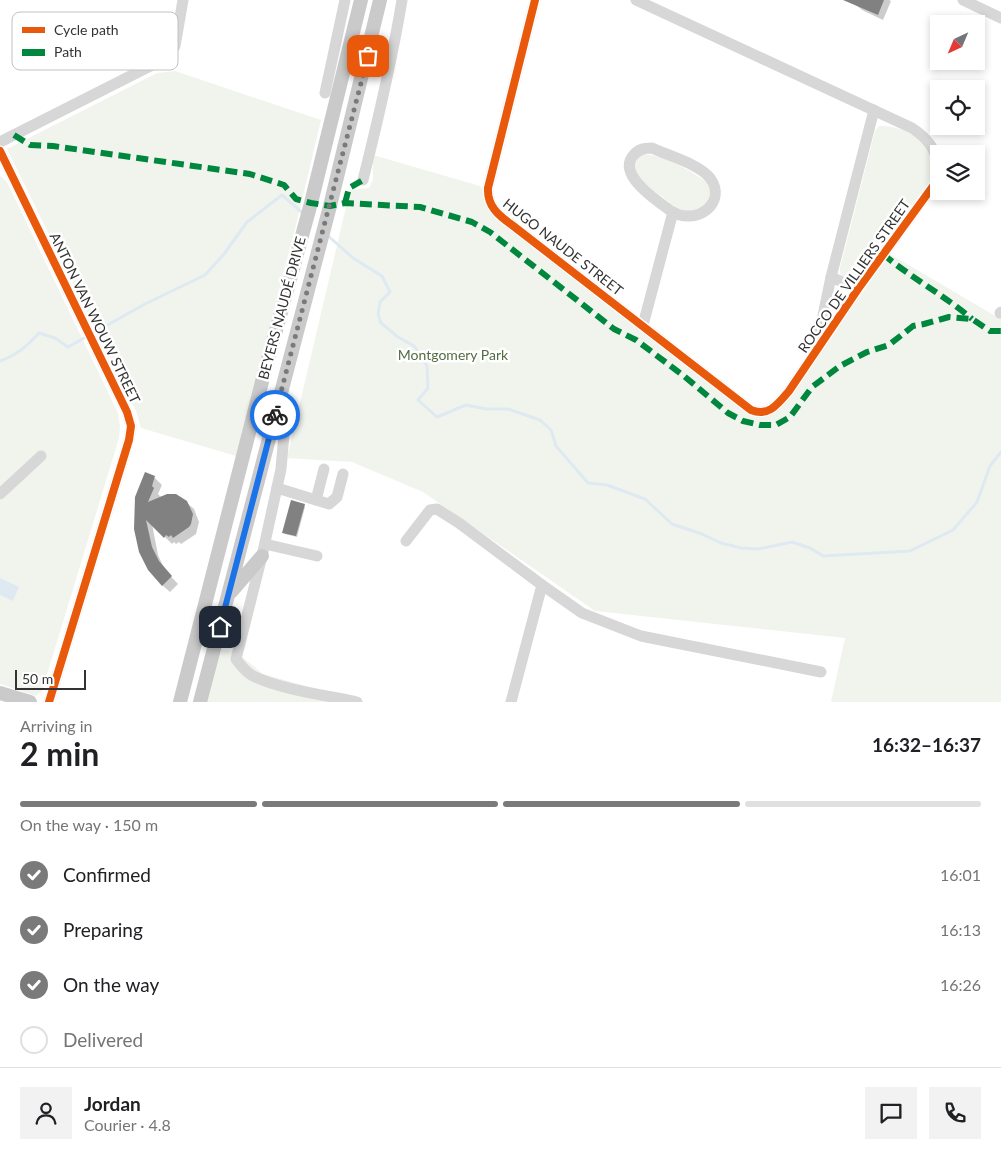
<!DOCTYPE html>
<html lang="en">
<head>
<meta charset="utf-8">
<style>
	body { margin:0; font-family:Lato,sans-serif; background:#f2f2f2; color:#202124; height:100vh; display:flex; flex-direction:column; font-size:19px; white-space:nowrap }
	* { box-sizing:border-box; margin:0 }
	p { font-size:16px; color:#757577 }
	.icon { flex:none; width:28px; height:28px; fill:none; stroke:currentColor; stroke-width:2; stroke-linecap:round; stroke-linejoin:round }
	.map { position:relative; height:702px; overflow:hidden }
	.panel { display:flex; flex-direction:column; background:#fff; flex:1 }
	.panel>* { flex:none }
	.needle { width:32px; rotate:224deg }
	.controls { position:absolute; left:930px; top:15px; display:grid; gap:10px }
	.controls a { display:grid; place-items:center; width:55px; height:55px; border-radius:0px; background:#fff; box-shadow:0 2px 8px #0003; font-size:25px }
	.scale { position:absolute; left:15px; bottom:12px; width:71px; box-sizing:border-box; padding-left:5px; border:2px solid #333; border-top:0; font-size:14px; line-height:18px; white-space:nowrap; color:#333; -webkit-text-stroke:4px #fff; paint-order:stroke }
	.pin { position:absolute; display:grid; place-items:center; width:42px; height:42px; color:#fff; margin:-21px; border-radius:10px; box-shadow:0 2px 8px #0006 }
	.courier { position:absolute; display:grid; place-items:center; width:50px; height:50px; margin:-25px; border:4px solid #1a73e8; border-radius:50%; background:#fff; color:#222; box-shadow:0 1px 6px #0007 }
	.head em { font-style:normal; font-weight:700 }
	.head div { display:flex; flex-direction:column-reverse }
	.head { display:flex; align-items:center; justify-content:space-between; height:85px; padding:0 20px }
	h1 { font-size:32px; font-weight:700; line-height:38px }
	.bar { display:grid; grid-template-columns:repeat(4,1fr); gap:8px 5px; align-content:center; height:60px; padding:0 20px }
	.bar i { height:6px; border-radius:4px; background:#e0e0e0 }
	.bar .active { background:#7a7a7a }
	.bar p { grid-column:span 4 }
	.line { display:flex; align-items:center; gap:12px; padding:0 20px; border-top:1px solid #e0e0e0 }
	.line div { flex:1 }
	.round { display:grid; place-items:center; flex:none; width:52px; height:52px; border-radius:0px; background:#f2f2f2 }
	ol { padding:0 20px; list-style:none }
	li { display:flex; align-items:center; gap:15px; height:55px }
	li p { margin-inline-start:auto }
	li .icon { padding:5px; border-radius:50%; background:#7a7a7a; color:#fff; stroke-width:4 }
	li:last-child { color:#757577 }
	li i { width:28px; height:28px; border:2px solid #e0e0e0; border-radius:50% }
	.map>svg:first-child { display:block }
	.green { fill:#f1f4ed }
	.water { fill:#dee9f2 }
	.shadow { fill:#0003 }
	.lines { fill:none; stroke-linecap:round; stroke-linejoin:round }
	.stream { stroke:#dee9f2; stroke-width:3 }
	.building { fill:#818181 }
	.minor { stroke:#d7d7d7; stroke-width:11 }
	.major { stroke:#cacaca; stroke-width:14 }
	.quiet { stroke:#00873e; stroke-width:6; stroke-dasharray:12 6; stroke-linecap:butt }
	.cycleway-casing { stroke:#fff; stroke-width:11 }
	.cycleway { stroke:#e8590c; stroke-width:8 }
	.done { stroke:#7a7a7a; stroke-width:5; stroke-dasharray:0 9 }
	.route { stroke:#1a73e8; stroke-width:6 }
	.labels { text-anchor:middle; stroke-width:5; stroke-linejoin:round; paint-order:stroke }
	.street-label { font-size:14px; fill:#333; stroke:#fff }
	.park-label { font-size:14px; fill:#526e40; stroke:#fff }
	.key { fill:#fff; stroke:#c2c2c2; stroke-width:1 }
	.key-label { font-size:14px; fill:#333 }
</style>
</head>
<body>
<div class="map">
<svg width="1001" height="702" viewBox="0 0 1001 702">
	<rect width="100%" height="100%" fill="#fff"/>
	<g class="green">
		<path d="M175,71L321,120L296,225L236,456L141,428L136,411L7,149L157,73Z"/>
		<path d="M879,126C907,125 939,145 932,177L858,281C849,283 846,280 840,274V268L875,131Z"/>
		<path d="M644,154C666,156 689,170 707,182L710,191L708,203C704,206 700,210 695,211C691,211 686,211 683,210C675,208 669,202 663,197C651,189 617,167 644,154Z"/>
		<path d="M373,155L480,186L497,216L744,408L777,406L814,361L890,254L997,317L1001,313V702H831L845,638L595,611L423,492L352,462L287,458L350,190L369,188L373,180Z"/>
		<path d="M0,176L7,182L118,413L120,426L119,438L42,691L36,696L0,684Z"/>
		<path d="M221,650L235,651L263,674L363,702H205Z"/>
	</g>
	<path class="water" d="M0,578L19,587L13,601L0,595Z"/>
	<g class="shadow">
		<path d="M858,0H889L891,1L883,20L862,10L856,5Z"/>
		<path d="M146,474L155,478L162,485L158,494L162,498L186,502L194,509L199,522L196,534L181,544L179,542L176,544L174,542L172,544L152,524L158,555L165,570L178,584L170,592L162,585L140,551Z"/>
		<path d="M304,505L305,507L297,537L285,534Z"/>
	</g>
	<g class="lines">
		<g class="stream">
			<path d="M326,234L353,258L382,276L390,292L380,302L378,314L381,323L398,337L414,346L427,366L428,388L418,400L437,417L466,405L486,409H508L540,420L551,430L556,446L588,483L607,485L645,499L672,524L702,534L721,543L741,548L758,549L792,542L810,548L823,556L910,551L953,530L977,502L990,466L1001,452"/>
			<path d="M0,361C17,355 27,346 39,333L55,338L68,347L145,304L205,275L224,254L247,222L282,195L305,215"/>
		</g>
	</g>
	<g class="building">
		<path d="M843,0H884L878,15Z"/>
		<path d="M145,472L155,476L152,486L154,488L148,502L167,494H176L187,501L193,514L191,524L189,527L173,538L171,535L169,537L166,535L164,538L146,520L152,547L159,561L172,576L162,586L148,570L139,552L134,529L135,497Z"/>
		<path d="M291,500L305,504L296,536L282,533Z"/>
	</g>
	<g class="lines">
		<g class="minor">
			<path d="M535,0L488,188C487,206 498,215 512,225L751,410C769,417 778,404 789,391L858,289L936,182L939,174"/>
			<path d="M636,0L912,128C927,138 935,148 939,166"/>
			<path d="M963,0L1001,18"/>
			<path d="M325,93L345,0"/>
			<path d="M0,142L166,58L175,46L183,0"/>
			<path d="M652,148C669,156 699,164 710,178C728,202 697,227 671,211C657,201 619,176 632,157C638,149 644,148 652,148Z"/>
			<path d="M0,151L127,412L131,426L129,440L49,702"/>
			<path d="M363,180C378,120 392,61 402,0"/>
			<path d="M831,277L858,289"/>
			<path d="M1000,313L1001,312"/>
			<path d="M643,325L673,212"/>
			<path d="M817,344L831,277L874,110"/>
			<path d="M278,405L284,434L281,469L262,556L236,659C241,666 246,672 253,676C282,690 325,695 357,702"/>
			<path d="M277,488L329,504L337,497L343,474"/>
			<path d="M0,494L41,456"/>
			<path d="M316,500L324,469"/>
			<path d="M406,541L430,510L437,509L459,523L542,585L511,702"/>
			<path d="M265,544L317,556"/>
			<path d="M542,585L582,613L641,636L821,672"/>
		</g>
		<g class="major">
			<path d="M231,592L262,556"/>
			<path d="M0,693L30,702"/>
			<path d="M180,702L264,374L311,203L361,0"/>
			<path d="M200,702L330,206L380,0"/>
		</g>
		<g class="quiet">
			<path d="M14,135L30,145L53,146L250,174L284,185L296,199L311,203L330,206L345,203L420,207L472,222L490,232L614,329L636,340L684,376L728,413L743,421L760,425H776L790,417L812,387L840,366L867,352L889,345L913,326L924,324L949,317L972,319L990,331H1001"/>
			<path d="M345,203L349,188L363,180"/>
			<path d="M883,254C911,278 944,295 972,319"/>
		</g>
		<defs>
			<g id="cycleway">
				<path d="M535,0L488,188C487,206 498,215 512,225L751,410C769,417 778,404 789,391L858,289L936,182L939,174"/>
				<path d="M0,151L127,412L131,426L129,440L49,702"/>
			</g>
		</defs>
		<use href="#cycleway" class="cycleway-casing"/>
		<use href="#cycleway" class="cycleway"/>
	</g>
	<g class="lines">
		<path class="done" d="M275,415L368,56"/>
		<path class="route" d="M220,627L275,415"/>
	</g>
	<g class="labels">
		<g class="street-label">
			<text transform="translate(563 247) rotate(38)" y="5">HUGO NAUDE STREET</text>
			<text transform="translate(854 276) rotate(-55)" y="5">ROCCO DE VILLIERS STREET</text>
			<text transform="translate(282 308) rotate(-75)" y="5">BEYERS NAUDÉ DRIVE</text>
			<text transform="translate(95 318) rotate(64)" y="5">ANTON VAN WOUW STREET</text>
		</g>
		<g class="park-label">
			<text x="453" y="360">Montgomery Park</text>
		</g>
	</g>
	<rect x="12" y="12" width="166" height="58" rx="8" class="key"/>
	<rect x="22" y="27" width="23" height="6" fill="#e8590c"/>
	<rect x="22" y="49" width="23" height="7" fill="#00873e"/>
	<g class="key-label">
		<text x="54" y="35">Cycle path</text>
		<text x="54" y="57">Path</text>
	</g>
</svg>
<div class="controls">
<a><svg class="needle" viewBox="-14 -14 28 28"><path d="M0-13l5 13h-10z" fill="#e53935"/><path d="M0 13l5-13h-10z" fill="#757577"/></svg></a>
<a><svg class="icon" aria-label="locate" viewBox="0 0 24 24"><circle cx="12" cy="12" r="6"/><path d="M12 2v4M12 18v4M2 12h4M18 12h4"/></svg></a>
<a><svg class="icon" aria-label="layers" viewBox="0 0 24 24"><path d="M12 4l9 5-9 5-9-5zM3 14l9 5 9-5"/></svg></a>
</div>
<div class="scale">50 m</div>
<div class="pin" style="left:368px;top:56px;background:#ea580c"><svg class="icon" aria-label="bag" viewBox="0 0 24 24"><path d="M5 8h14l-1 12H6zM9 8a3 3 0 0 1 6 0"/></svg></div>
<div class="pin" style="left:220px;top:627px;background:#1f2937"><svg class="icon" aria-label="home" viewBox="0 0 24 24"><path d="M3 11l9-7 9 7M6 9v11h12V9"/></svg></div>
<div class="courier" style="left:275px;top:415px"><svg class="icon" aria-label="bike" viewBox="0 0 24 24"><circle cx="6" cy="16" r="4"/><circle cx="18" cy="16" r="4"/><path d="M6 16l4-8h5l3 8M10 8l3 8H6M13 5h3"/></svg></div>
</div>
<section class="panel">
<div class="head"><div><h1>2 min</h1><p>Arriving in</p></div><em>16:32–16:37</em></div>
<div class="bar"><i class="active"></i><i class="active"></i><i class="active"></i><i></i><p>On the way · 150 m</p></div>
<ol>
<li><svg class="icon" aria-label="check" viewBox="0 0 24 24"><path d="M5 12l5 5 9-10"/></svg>Confirmed<p>16:01</p></li>
<li><svg class="icon" aria-label="check" viewBox="0 0 24 24"><path d="M5 12l5 5 9-10"/></svg>Preparing<p>16:13</p></li>
<li><svg class="icon" aria-label="check" viewBox="0 0 24 24"><path d="M5 12l5 5 9-10"/></svg>On the way<p>16:26</p></li>
<li><i></i>Delivered</li>
</ol>
<div class="line" style="height:90px"><a class="round"><svg class="icon" aria-label="person" viewBox="0 0 24 24"><circle cx="12" cy="8" r="4"/><path d="M4 21q1-7 8-7t8 7"/></svg></a><div><b>Jordan</b><p>Courier · 4.8</p></div><a class="round"><svg class="icon" aria-label="chat" viewBox="0 0 24 24"><path d="M4 5h16v11H9l-5 4z"/></svg></a><a class="round"><svg class="icon" aria-label="phone" viewBox="0 0 24 24"><path d="M5 4h4l2 5-3 2q2 4 5 5l2-3 5 2v4C11 20 4 13 5 4z"/></svg></a></div>
</section>
</body>
</html>
